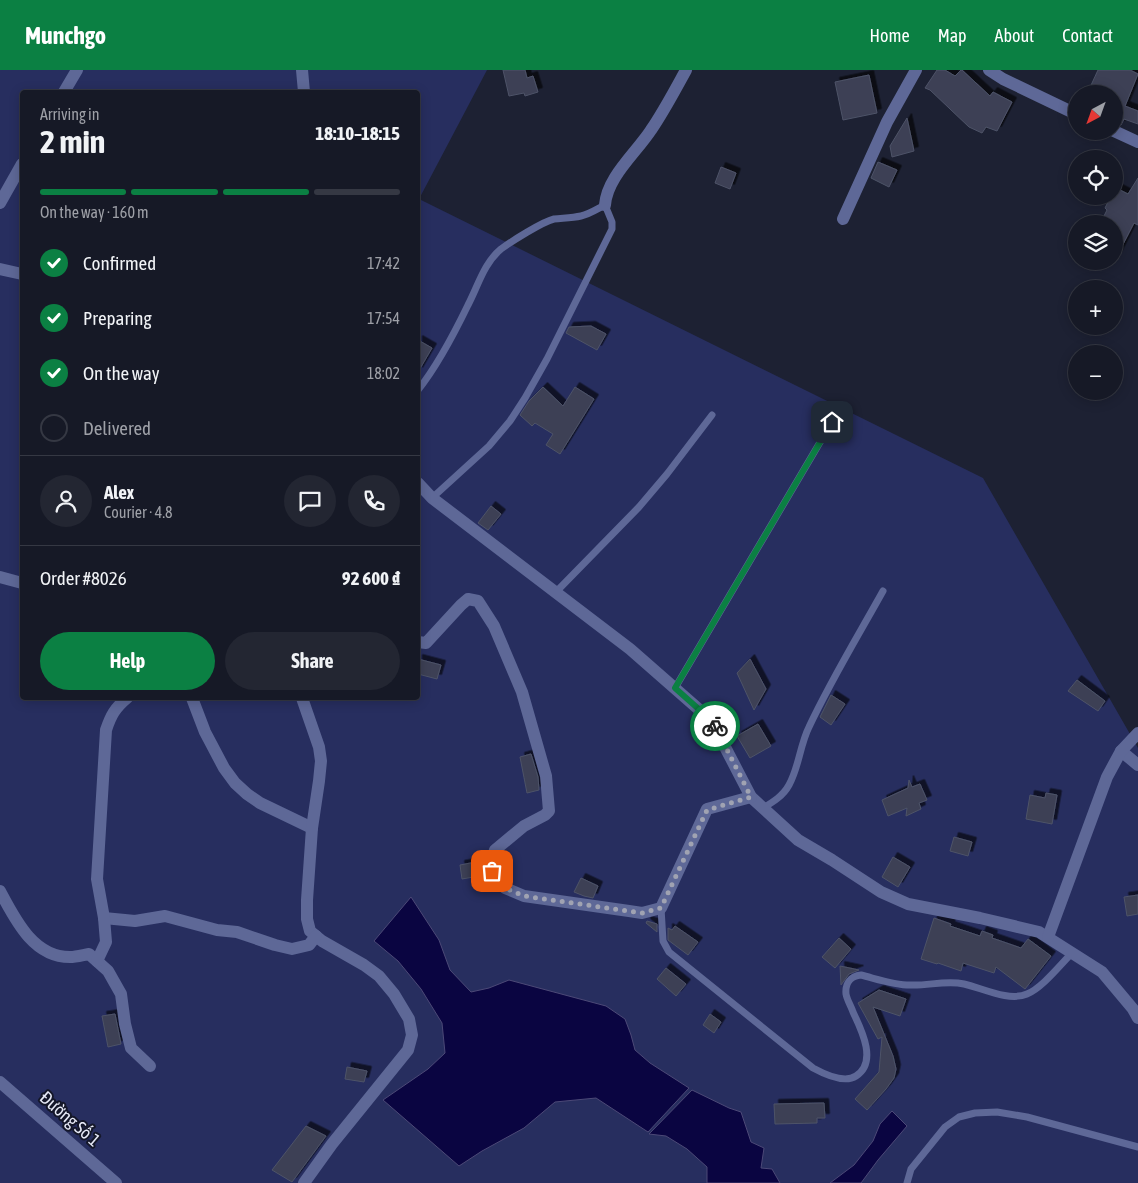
<!DOCTYPE html>
<html lang="en">
<head>
<meta charset="utf-8">
<style>
	body { margin:0; font-family:"Asap Condensed",sans-serif; background:#232632; color:#f1f3f6; height:100vh; display:flex; flex-direction:column; font-size:19px; white-space:nowrap }
	* { box-sizing:border-box; margin:0 }
	p { font-size:16px; color:#9ea0a7 }
	.icon { flex:none; width:28px; height:28px; fill:none; stroke:currentColor; stroke-width:2; stroke-linecap:round; stroke-linejoin:round }
	.map { position:relative; flex:1; overflow:hidden }
	.panel { position:absolute; left:20px; top:20px; width:400px; height:610px; display:flex; flex-direction:column; background:#161926; border-radius:5px; box-shadow:0 2px 12px #0003,0 0 0 1px #353843 }
	.panel>* { flex:none }
	.needle { width:32px; rotate:221deg }
	.controls { position:absolute; left:1068px; top:15px; display:grid; gap:10px }
	.controls a { display:grid; place-items:center; width:55px; height:55px; border-radius:50%; background:#161926; box-shadow:0 2px 12px #0003,0 0 0 1px #353843; font-size:25px }
	.pin { position:absolute; display:grid; place-items:center; width:42px; height:42px; color:#fff; margin:-21px; border-radius:10px; box-shadow:0 2px 8px #0006 }
	.courier { position:absolute; display:grid; place-items:center; width:50px; height:50px; margin:-25px; border:4px solid #0b8043; border-radius:50%; background:#fff; color:#222; box-shadow:0 1px 6px #0007 }
	.summary em { font-style:normal; font-weight:700 }
	.summary div { display:flex; flex-direction:column-reverse }
	.summary { display:flex; align-items:center; justify-content:space-between; height:85px; padding:0 20px }
	h1 { font-size:32px; font-weight:700; line-height:38px }
	.bar { display:grid; grid-template-columns:repeat(4,1fr); gap:8px 5px; align-content:center; height:60px; padding:0 20px }
	.bar i { height:6px; border-radius:4px; background:#353843 }
	.bar .selected { background:#0b8043 }
	.bar p { grid-column:span 4 }
	.line { display:flex; align-items:center; gap:12px; padding:0 20px; border-top:1px solid #353843 }
	.line div { flex:1 }
	.round { display:grid; place-items:center; flex:none; width:52px; height:52px; border-radius:26px; background:#232632 }
	ol { padding:0 20px; list-style:none }
	li { display:flex; align-items:center; gap:15px; height:55px }
	li p { margin-inline-start:auto }
	li .icon { padding:5px; border-radius:50%; background:#0b8043; color:#fff; stroke-width:4 }
	li:last-child { color:#9ea0a7 }
	li i { width:28px; height:28px; border:2px solid #353843; border-radius:50% }
	.primary-button { display:flex; gap:10px; margin-top:auto; padding:10px 20px }
	.primary-button a { flex:1; height:58px; border-radius:30px; background:#0b8043; color:#fff; font-size:20px; font-weight:700; line-height:58px; text-align:center }
	.primary-button a+a { background:#232632; color:#f1f3f6 }
	header { display:flex; align-items:center; gap:30px; box-sizing:border-box; height:70px; padding:0 25px; background:#0b8043; color:#fff }
	header strong { font-size:24px }
	nav { display:flex; gap:28px; margin-inline-start:auto; font-size:18px }
	.map>svg:first-child { display:block }
	.green { fill:#272e5f; fill-rule:evenodd }
	.water { fill:#0a0541; stroke:#4c4977 }
	.building { fill:#3c4054; stroke:#4e5368; filter:url(#shadow) }
	.lines { fill:none; stroke-linecap:round; stroke-linejoin:round }
	.lane { stroke:#5e6897; stroke-width:7 }
	.street { stroke:#5e6897; stroke-width:12 }
	.done { stroke:#a0a3b2; stroke-width:5; stroke-dasharray:0 9 }
	.route { stroke:#0b8043; stroke-width:6 }
	.labels { text-anchor:middle; stroke-width:4; stroke-linejoin:round; paint-order:stroke }
	.street-label { font-size:18px; fill:#e6e9f6; stroke:#141729 }
</style>
</head>
<body>
<header>
<strong>Munchgo</strong>
<nav><a>Home</a><a>Map</a><a>About</a><a>Contact</a></nav>
</header>
<div class="map">
<svg width="1138" height="1113" viewBox="0 0 1138 1113">
	<defs>
		<filter id="shadow"><feDropShadow dx="4.5" dy="-4.5" stdDeviation="0" flood-color="#0009"/></filter>
	</defs>
	<rect width="100%" height="100%" fill="#1d2133"/>
	<path class="green" d="M0,0H487L419,129L983,408L1138,678V1113H0ZM22,22H418V628H22Z"/>
	<g class="water">
		<path d="M411,827L439,870L450,900L471,922L489,918L509,910L606,936L625,949L631,965L635,980L650,993L689,1018L648,1062L596,1028L555,1032L524,1058L482,1081L459,1096L383,1030L428,999L445,983L442,953L421,919L398,891L374,871Z"/>
		<path d="M692,1020L729,1038L741,1042L751,1072L764,1078L761,1098L772,1099L780,1113H707V1097L687,1079L666,1066L649,1064Z"/>
		<path d="M892,1041L907,1056L878,1090L861,1113H830L854,1095L873,1071L880,1054Z"/>
	</g>
	<g class="building">
		<path d="M503,0H525L527,8L533,6L538,22L525,26L524,23L509,26Z"/>
		<path d="M937,0H945L955,6L961,0H962L990,26L993,22L1012,32L997,61L986,57L982,63L969,57L930,20L925,18Z"/>
		<path d="M1098,0H1130L1138,4L1125,36L1138,41V54L1124,49L1121,55L1114,53V24H1087Z"/>
		<path d="M869,5L877,43L843,50L835,12Z"/>
		<path d="M907,48L914,81L892,87L890,76Z"/>
		<path d="M878,92L897,100L889,117L871,108Z"/>
		<path d="M721,97L736,103L730,119L715,113Z"/>
		<path d="M1138,108V155L1134,153L1114,192V154H1100L1107,140L1105,138L1111,126H1114V121L1116,118L1128,124Z"/>
		<path d="M591,256L606,264L597,280L566,263L569,257Z"/>
		<path d="M418,270L432,278L418,302Z"/>
		<path d="M543,317L563,336L575,317L594,329L560,384L546,375L553,364L535,353L532,356L520,345L529,331Z"/>
		<path d="M491,436L501,444L488,460L478,453Z"/>
		<path d="M418,589L441,595L437,609L418,604Z"/>
		<path d="M750,589L766,619L754,640L737,603Z"/>
		<path d="M1077,610L1105,631L1098,641L1068,621Z"/>
		<path d="M831,625L845,634L831,655L820,647Z"/>
		<path d="M758,654L771,676L750,688L737,666Z"/>
		<path d="M531,684L538,707L539,720L527,723L520,687Z"/>
		<path d="M909,710L912,717L920,714L927,730L919,733L921,739L906,746L907,738L888,746L882,730L908,718Z"/>
		<path d="M1046,723L1057,725L1052,754L1026,749L1030,725L1045,728Z"/>
		<path d="M954,767L972,772L968,786L950,781Z"/>
		<path d="M893,787L910,797L898,817L882,807Z"/>
		<path d="M476,792L479,806L462,809L460,795Z"/>
		<path d="M581,808L598,816L593,828L584,826L574,822Z"/>
		<path d="M1138,825V844L1127,846L1124,827Z"/>
		<path d="M934,848L951,854L950,856L980,866L982,861L993,865L992,868L1021,878L1028,869L1051,886L1025,919L996,897L994,903L963,893L961,901L938,893L937,894L921,889Z"/>
		<path d="M647,851L657,854V862L646,853Z"/>
		<path d="M675,856L698,872L688,885L668,870V858L672,860Z"/>
		<path d="M839,868L851,879L835,898L822,887Z"/>
		<path d="M840,896L859,900L849,904L841,915Z"/>
		<path d="M666,898L686,914L676,926L657,909Z"/>
		<path d="M879,920L906,929L900,946L873,937L893,986L896,999L894,1008L886,1019L867,1040L855,1029L879,1002L882,967L878,969L858,933Z"/>
		<path d="M115,944L121,974L108,977L102,946Z"/>
		<path d="M710,944L721,952L714,963L703,955Z"/>
		<path d="M347,997L367,1001L364,1012L345,1009Z"/>
		<path d="M824,1033L825,1048H817V1053L775,1054L774,1034Z"/>
		<path d="M306,1056L326,1066L292,1112L272,1100Z"/>
	</g>
	<g class="lines">
		<g class="lane">
			<path d="M418,320C438,295 454,264 468,235C478,216 484,193 501,179C512,171 542,152 554,149C563,148 572,148 581,146C590,144 597,139 605,135L612,152V159L547,289L525,328L510,351L489,376L432,428"/>
			<path d="M555,523L639,437L667,404L712,345"/>
			<path d="M675,618L832,352"/>
			<path d="M763,738C773,732 783,726 789,715C799,697 800,675 809,657C831,610 858,566 883,521"/>
			<path d="M661,838L663,871L669,882L813,998C824,1004 844,1014 856,1006C878,992 861,959 853,942C851,936 847,930 846,924C845,913 851,906 861,905C877,909 894,915 910,915C928,916 946,910 964,914C982,918 1009,932 1027,924C1042,918 1060,895 1072,883"/>
			<path d="M907,1113L911,1099L945,1057L959,1047L975,1043L997,1042L1027,1047L1138,1077"/>
		</g>
		<g class="street">
			<path d="M302,0L304,22"/>
			<path d="M989,0L1003,9L1076,44"/>
			<path d="M64,22L77,0"/>
			<path d="M1114,61L1138,72"/>
			<path d="M0,133L22,94"/>
			<path d="M605,135C607,107 636,83 651,60C664,41 675,20 686,0"/>
			<path d="M843,149L887,52L916,0"/>
			<path d="M0,199L22,204"/>
			<path d="M418,413L432,428L630,579L711,650L751,727L798,770L832,790L881,822L908,834L980,848L1039,862L1102,902L1133,939L1138,948"/>
			<path d="M0,507L22,513"/>
			<path d="M418,572L426,573L461,535L468,529L478,531L494,556L522,622L546,706L549,741L545,745L524,756L495,780L492,790V801L497,811L505,818L524,826L629,841L642,843L661,838L707,739L751,727"/>
			<path d="M192,628L205,662L224,698L235,713L247,724L260,733L312,758"/>
			<path d="M302,628L319,677L321,691L319,711L312,758L307,830V849L310,861L322,871L364,895L379,906L394,924L409,949L412,965L408,980L332,1074L304,1113"/>
			<path d="M1121,681L1138,695"/>
			<path d="M0,821C15,849 33,887 70,887C76,887 83,885 89,884L108,901L121,924L125,954L131,978L150,996"/>
			<path d="M104,848L135,851L165,846L217,860L237,862L275,875L292,879L309,875L316,866"/>
			<path d="M1048,867L1107,707L1121,681L1138,663"/>
			<path d="M97,891L106,872L104,848L97,809L106,660C111,645 115,638 127,628"/>
			<path d="M0,1012L116,1113"/>
		</g>
	</g>
	<g class="lines">
		<path class="done" d="M492,801L497,811L505,818L524,826L642,843L661,838L707,740L751,727L715,656"/>
		<path class="route" d="M715,656L711,650L675,618L832,352"/>
	</g>
	<g class="labels">
		<g class="street-label">
			<text transform="translate(70 1049) rotate(41)" y="6">Đường Số 1</text>
		</g>
	</g>
</svg>
<div class="controls">
<a><svg class="needle" viewBox="-14 -14 28 28"><path d="M0-13l5 13h-10z" fill="#e53935"/><path d="M0 13l5-13h-10z" fill="#9ea0a7"/></svg></a>
<a><svg class="icon" aria-label="locate" viewBox="0 0 24 24"><circle cx="12" cy="12" r="6"/><path d="M12 2v4M12 18v4M2 12h4M18 12h4"/></svg></a>
<a><svg class="icon" aria-label="layers" viewBox="0 0 24 24"><path d="M12 4l9 5-9 5-9-5zM3 14l9 5 9-5"/></svg></a>
<a>+</a>
<a>−</a>
</div>
<div class="pin" style="left:492px;top:801px;background:#ea580c"><svg class="icon" aria-label="bag" viewBox="0 0 24 24"><path d="M5 8h14l-1 12H6zM9 8a3 3 0 0 1 6 0"/></svg></div>
<div class="pin" style="left:832px;top:352px;background:#1f2937"><svg class="icon" aria-label="home" viewBox="0 0 24 24"><path d="M3 11l9-7 9 7M6 9v11h12V9"/></svg></div>
<div class="courier" style="left:715px;top:656px"><svg class="icon" aria-label="bike" viewBox="0 0 24 24"><circle cx="6" cy="16" r="4"/><circle cx="18" cy="16" r="4"/><path d="M6 16l4-8h5l3 8M10 8l3 8H6M13 5h3"/></svg></div>
<section class="panel">
<div class="summary"><div><h1>2 min</h1><p>Arriving in</p></div><em>18:10–18:15</em></div>
<div class="bar"><i class="selected"></i><i class="selected"></i><i class="selected"></i><i></i><p>On the way · 160 m</p></div>
<ol>
<li><svg class="icon" aria-label="check" viewBox="0 0 24 24"><path d="M5 12l5 5 9-10"/></svg>Confirmed<p>17:42</p></li>
<li><svg class="icon" aria-label="check" viewBox="0 0 24 24"><path d="M5 12l5 5 9-10"/></svg>Preparing<p>17:54</p></li>
<li><svg class="icon" aria-label="check" viewBox="0 0 24 24"><path d="M5 12l5 5 9-10"/></svg>On the way<p>18:02</p></li>
<li><i></i>Delivered</li>
</ol>
<div class="line" style="height:90px"><a class="round"><svg class="icon" aria-label="person" viewBox="0 0 24 24"><circle cx="12" cy="8" r="4"/><path d="M4 21q1-7 8-7t8 7"/></svg></a><div><b>Alex</b><p>Courier · 4.8</p></div><a class="round"><svg class="icon" aria-label="chat" viewBox="0 0 24 24"><path d="M4 5h16v11H9l-5 4z"/></svg></a><a class="round"><svg class="icon" aria-label="phone" viewBox="0 0 24 24"><path d="M5 4h4l2 5-3 2q2 4 5 5l2-3 5 2v4C11 20 4 13 5 4z"/></svg></a></div>
<div class="line" style="height:65px"><div>Order #8026</div><b>92 600 ₫</b></div>
<div class="primary-button"><a>Help</a><a>Share</a></div>
</section>
</div>
</body>
</html>
